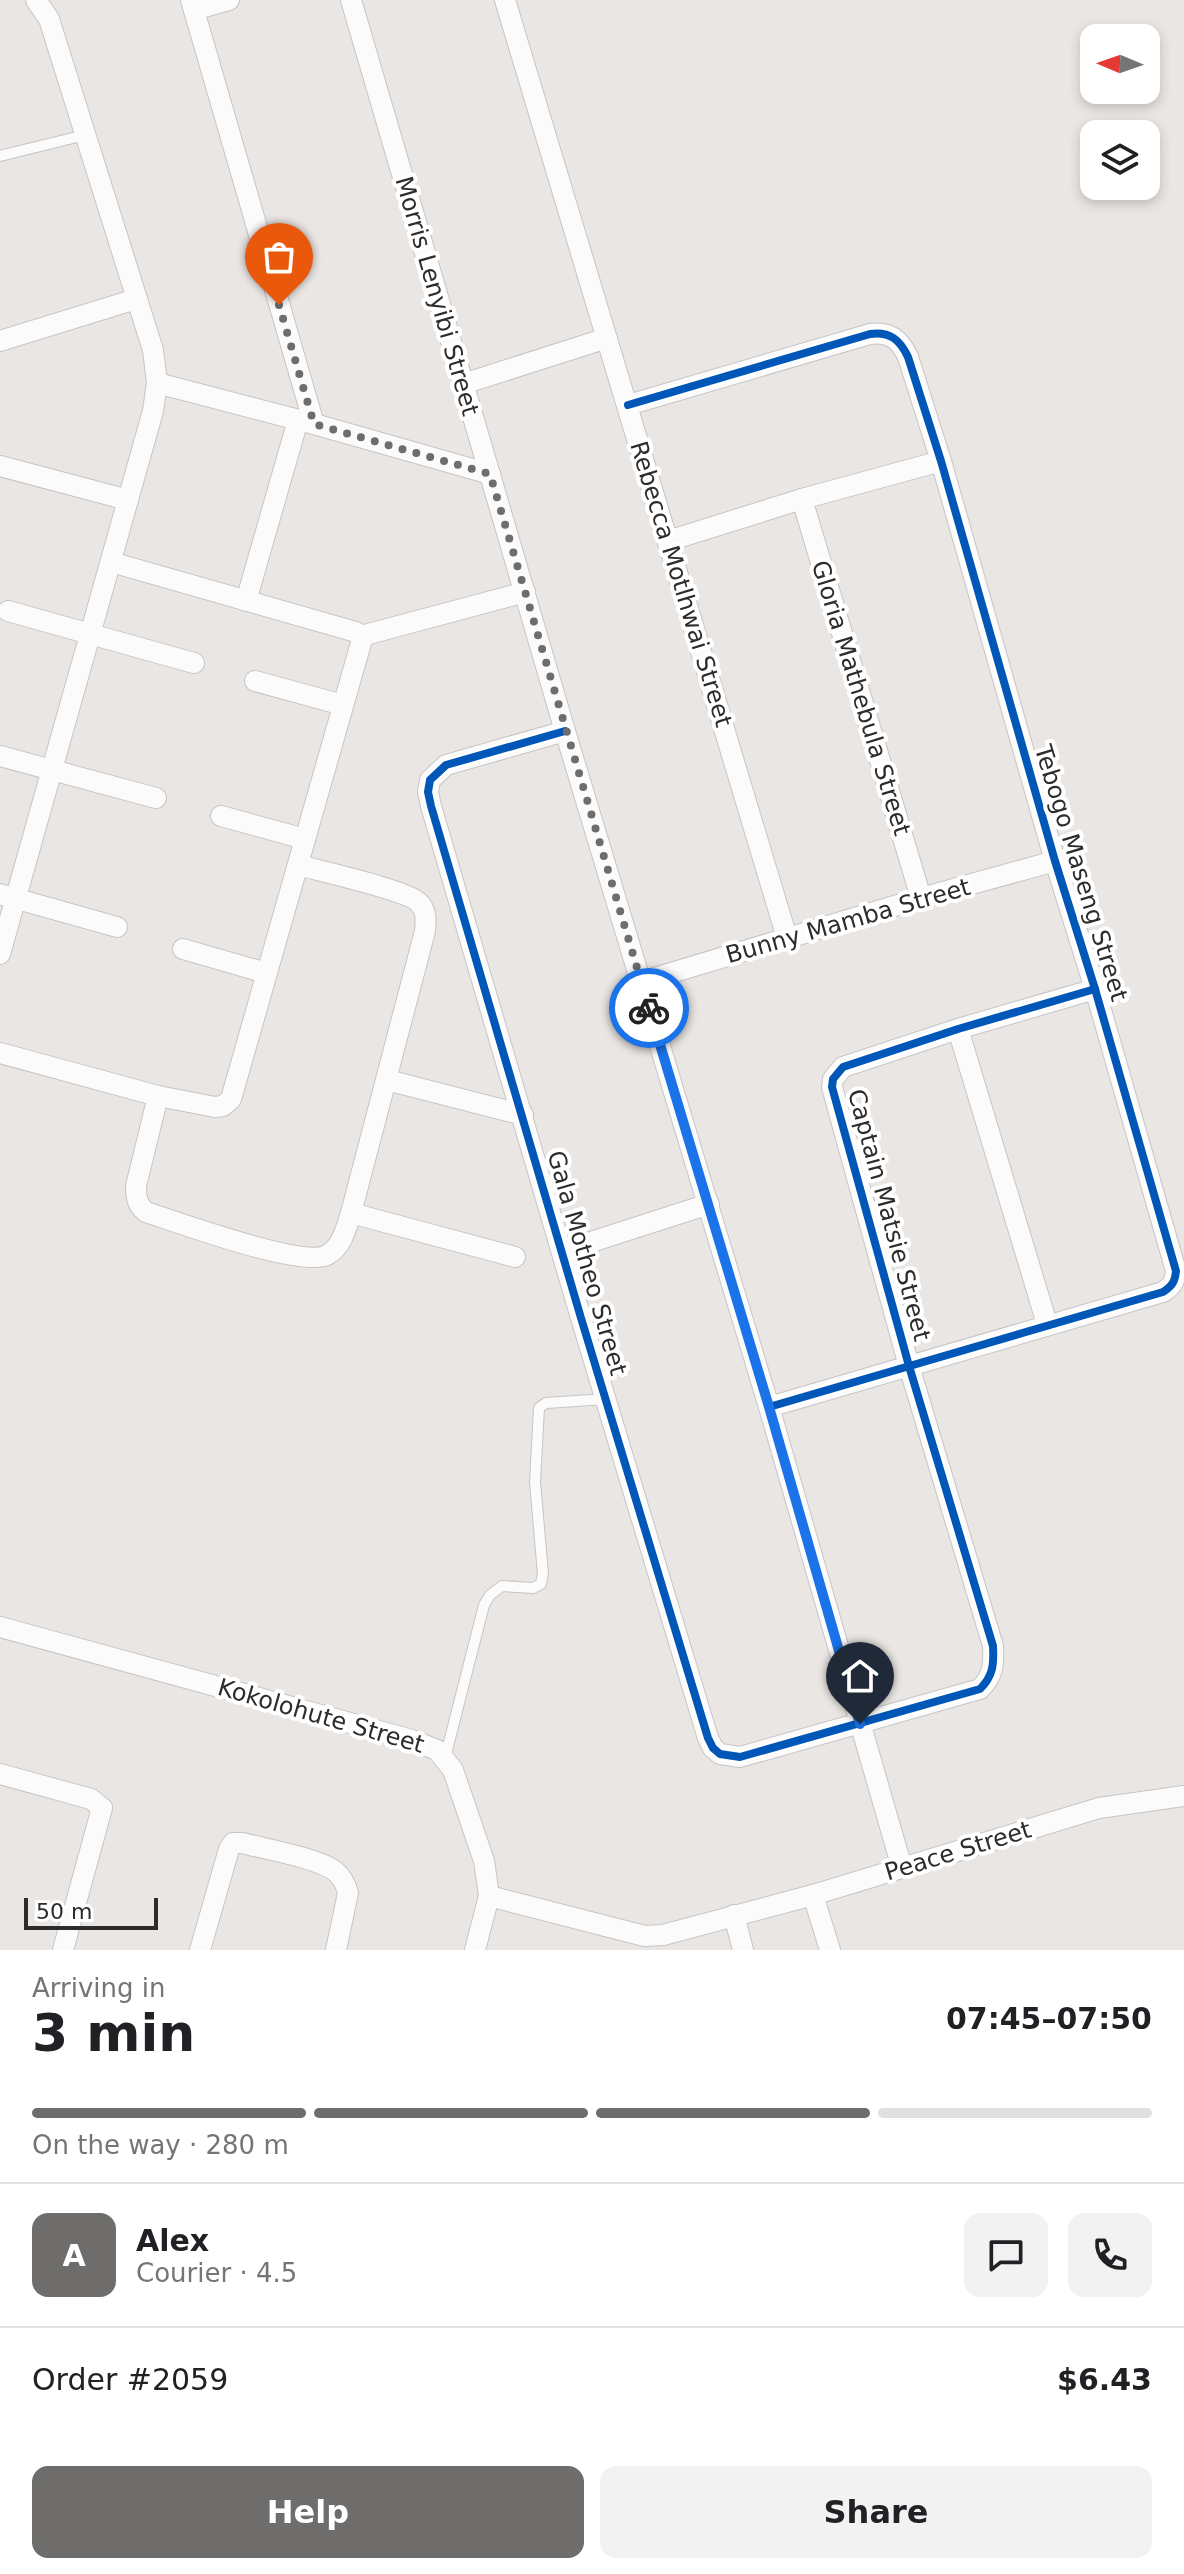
<!DOCTYPE html>
<html lang="en">
<head>
<meta charset="utf-8">
<style>
	body { margin:0; font-family:"DejaVu Sans",sans-serif; background:#f2f2f2; color:#202124; height:100vh; display:flex; flex-direction:column; font-size:30px; white-space:nowrap }
	* { box-sizing:border-box; margin:0 }
	p { font-size:26px; color:#757577 }
	.icon { flex:none; width:44px; height:44px; fill:none; stroke:currentColor; stroke-width:2; stroke-linecap:round; stroke-linejoin:round }
	.map { position:relative; height:1950px; overflow:hidden }
	.drawer { display:flex; flex-direction:column; background:#fff; flex:1 }
	.drawer>* { flex:none }
	.needle { width:52px; rotate:272deg }
	.tools { position:absolute; left:1080px; top:24px; display:grid; gap:16px }
	.tools a { display:grid; place-items:center; width:80px; height:80px; border-radius:16px; background:#fff; box-shadow:0 4px 12px #0003; font-size:40px }
	.scale { position:absolute; left:24px; bottom:20px; width:134px; box-sizing:border-box; padding-left:8px; border:4px solid #2c2c2c; border-top:0; font-size:22px; line-height:28px; white-space:nowrap; color:#2c2c2c; -webkit-text-stroke:6px #fff; paint-order:stroke }
	.pin { position:absolute; display:grid; place-items:center; width:68px; height:68px; color:#fff; margin:-82px -34px; border-radius:50% 50% 50% 0; rotate:-45deg; box-shadow:0 0 8px #0007 }
	.pin .icon { rotate:45deg }
	.courier { position:absolute; display:grid; place-items:center; width:80px; height:80px; margin:-40px; border:6px solid #1a73e8; border-radius:50%; background:#fff; color:#222; box-shadow:0 2px 10px #0007 }
	.headline em { font-style:normal; font-weight:800 }
	.headline div { display:flex; flex-direction:column-reverse }
	.headline { display:flex; align-items:center; justify-content:space-between; height:136px; padding:0 32px }
	h1 { font-size:52px; font-weight:800; line-height:60px }
	.bar { display:grid; grid-template-columns:repeat(4,1fr); gap:12px 8px; align-content:center; height:96px; padding:0 32px }
	.bar i { height:10px; border-radius:6px; background:#e0e0e0 }
	.bar .on { background:#6e6d6c }
	.bar p { grid-column:span 4 }
	.line { display:flex; align-items:center; gap:20px; padding:0 32px; border-top:2px solid #e0e0e0 }
	.line div { flex:1 }
	.round { display:grid; place-items:center; flex:none; width:84px; height:84px; border-radius:16px; background:#f2f2f2 }
	.action { display:flex; gap:16px; margin-top:auto; padding:16px 32px }
	.action a { flex:1; height:92px; border-radius:16px; background:#6e6d6c; color:#fff; font-size:32px; font-weight:800; line-height:92px; text-align:center }
	.action a+a { background:#f2f2f2; color:#202124 }
	.map>svg:first-child { display:block }
	.lines { fill:none; stroke-linecap:round; stroke-linejoin:round }
	.lane-casing { stroke:#c6c5c5; stroke-width:12 }
	.street-casing { stroke:#c6c5c5; stroke-width:22 }
	.lane { stroke:#fcfbfb; stroke-width:10 }
	.street { stroke:#fcfbfb; stroke-width:20 }
	.cycleway-casing { stroke:#fff; stroke-width:13 }
	.cycleway { stroke:#0057b8; stroke-width:8 }
	.done { stroke:#6e6d6c; stroke-width:8; stroke-dasharray:0 14.4 }
	.route { stroke:#1a73e8; stroke-width:10 }
	.labels { text-anchor:middle; stroke-width:8; stroke-linejoin:round; paint-order:stroke }
	.street-label { font-size:24px; fill:#2c2c2c; stroke:#fff }
</style>
</head>
<body>
<div class="map">
<svg width="1184" height="1950" viewBox="0 0 1184 1950">
	<rect width="100%" height="100%" fill="#eae6e3"/>
	<g class="lines">
		<defs>
			<g id="lane">
				<path d="M0,156L85,135"/>
				<path d="M445,1758L484,1605L490,1595L502,1586L533,1588L541,1584L543,1574L535,1482L539,1408L546,1403L606,1399"/>
			</g>
			<g id="street">
				<path d="M191,0L314,424"/>
				<path d="M351,0L565,731L769,1407L902,1868"/>
				<path d="M505,0L787,938"/>
				<path d="M194,10L229,0"/>
				<path d="M0,341L136,299"/>
				<path d="M157,383L314,424L490,474"/>
				<path d="M463,384L607,338"/>
				<path d="M628,405L870,334C890,331 900,340 908,357L941,461L1055,861L1095,989L1176,1271C1175,1282 1172,1286 1163,1292L769,1407"/>
				<path d="M0,466L128,500"/>
				<path d="M802,499L921,898"/>
				<path d="M668,541L802,499L941,461"/>
				<path d="M246,601L298,420"/>
				<path d="M8,611L194,663"/>
				<path d="M361,636L525,592"/>
				<path d="M255,681L343,705"/>
				<path d="M565,731L446,765L430,780L428,792L431,806L581,1318L708,1738L713,1748L720,1754L740,1757L980,1689C993,1676 994,1665 993,1646L909,1366L832,1087L833,1079L843,1067L958,1029L1095,989"/>
				<path d="M0,756L156,798"/>
				<path d="M221,816L305,839"/>
				<path d="M0,894L117,927"/>
				<path d="M183,949L266,973"/>
				<path d="M0,954L153,411L157,383L153,350L49,19L36,0"/>
				<path d="M641,982L921,898L1055,861"/>
				<path d="M958,1029L1047,1324"/>
				<path d="M0,1053L158,1096L215,1107L223,1106L231,1099L361,643V636L356,632L111,562"/>
				<path d="M387,1080L523,1115"/>
				<path d="M158,1096L136,1186C136,1197 137,1205 146,1212C177,1222 302,1268 327,1255C342,1247 346,1229 351,1213L425,931C426,920 427,910 418,902C406,890 320,871 298,865"/>
				<path d="M351,1213L515,1257"/>
				<path d="M563,1251L709,1204"/>
				<path d="M0,1627L412,1740L437,1750L453,1770L484,1861L489,1896L475,1950"/>
				<path d="M0,1774L91,1799L102,1808L63,1950"/>
				<path d="M813,1895L830,1950"/>
				<path d="M489,1896L625,1931L645,1936L663,1935L813,1895L1099,1808L1184,1796"/>
				<path d="M734,1915L743,1950"/>
				<path d="M200,1950L229,1849L233,1843H242C265,1849 318,1858 335,1871C342,1877 346,1885 348,1893L336,1950"/>
			</g>
		</defs>
		<use href="#lane" class="lane-casing"/>
		<use href="#street" class="street-casing"/>
		<use href="#lane" class="lane"/>
		<use href="#street" class="street"/>
		<defs>
			<g id="cycleway">
				<path d="M628,405L870,334C890,331 900,340 908,357L941,461L1055,861L1095,989L1176,1271C1175,1282 1172,1286 1163,1292L769,1407"/>
				<path d="M565,731L446,765L430,780L428,792L431,806L581,1318L708,1738L713,1748L720,1754L740,1757L980,1689C993,1676 994,1665 993,1646L909,1366L832,1087L833,1079L843,1067L958,1029L1095,989"/>
			</g>
		</defs>
		<use href="#cycleway" class="cycleway-casing"/>
		<use href="#cycleway" class="cycleway"/>
	</g>
	<g class="lines">
		<path class="done" d="M279,305L314,424L490,474L649,1008"/>
		<path class="route" d="M649,1008L769,1407L860,1724"/>
	</g>
	<g class="labels">
		<g class="street-label">
			<text transform="translate(437 296) rotate(74)" y="8">Morris Lenyibi Street</text>
			<text transform="translate(681 584) rotate(73)" y="8">Rebecca Motlhwai Street</text>
			<text transform="translate(861 698) rotate(73)" y="8">Gloria Mathebula Street</text>
			<text transform="translate(1081 873) rotate(73)" y="8">Tebogo Maseng Street</text>
			<text transform="translate(848 921) rotate(-16)" y="8">Bunny Mamba Street</text>
			<text transform="translate(889 1215) rotate(75)" y="8">Captain Matsie Street</text>
			<text transform="translate(587 1263) rotate(74)" y="8">Gala Motheo Street</text>
			<text transform="translate(321 1716) rotate(16)" y="8">Kokolohute Street</text>
			<text transform="translate(958 1851) rotate(-17)" y="8">Peace Street</text>
		</g>
	</g>
</svg>
<div class="tools">
<a><svg class="needle" viewBox="-14 -14 28 28"><path d="M0-13l5 13h-10z" fill="#e53935"/><path d="M0 13l5-13h-10z" fill="#757577"/></svg></a>
<a><svg class="icon" aria-label="layers" viewBox="0 0 24 24"><path d="M12 4l9 5-9 5-9-5zM3 14l9 5 9-5"/></svg></a>
</div>
<div class="scale">50 m</div>
<div class="pin" style="left:279px;top:305px;background:#ea580c"><svg class="icon" aria-label="bag" viewBox="0 0 24 24"><path d="M5 8h14l-1 12H6zM9 8a3 3 0 0 1 6 0"/></svg></div>
<div class="pin" style="left:860px;top:1724px;background:#1f2937"><svg class="icon" aria-label="home" viewBox="0 0 24 24"><path d="M3 11l9-7 9 7M6 9v11h12V9"/></svg></div>
<div class="courier" style="left:649px;top:1008px"><svg class="icon" aria-label="bike" viewBox="0 0 24 24"><circle cx="6" cy="16" r="4"/><circle cx="18" cy="16" r="4"/><path d="M6 16l4-8h5l3 8M10 8l3 8H6M13 5h3"/></svg></div>
</div>
<section class="drawer">
<div class="headline"><div><h1>3 min</h1><p>Arriving in</p></div><em>07:45–07:50</em></div>
<div class="bar"><i class="on"></i><i class="on"></i><i class="on"></i><i></i><p>On the way · 280 m</p></div>
<div class="line" style="height:144px"><b class="round" style="background:#6e6d6c;color:#fff">A</b><div><b>Alex</b><p>Courier · 4.5</p></div><a class="round"><svg class="icon" aria-label="chat" viewBox="0 0 24 24"><path d="M4 5h16v11H9l-5 4z"/></svg></a><a class="round"><svg class="icon" aria-label="phone" viewBox="0 0 24 24"><path d="M5 4h4l2 5-3 2q2 4 5 5l2-3 5 2v4C11 20 4 13 5 4z"/></svg></a></div>
<div class="line" style="height:104px"><div>Order #2059</div><b>$6.43</b></div>
<div class="action"><a>Help</a><a>Share</a></div>
</section>
</body>
</html>
